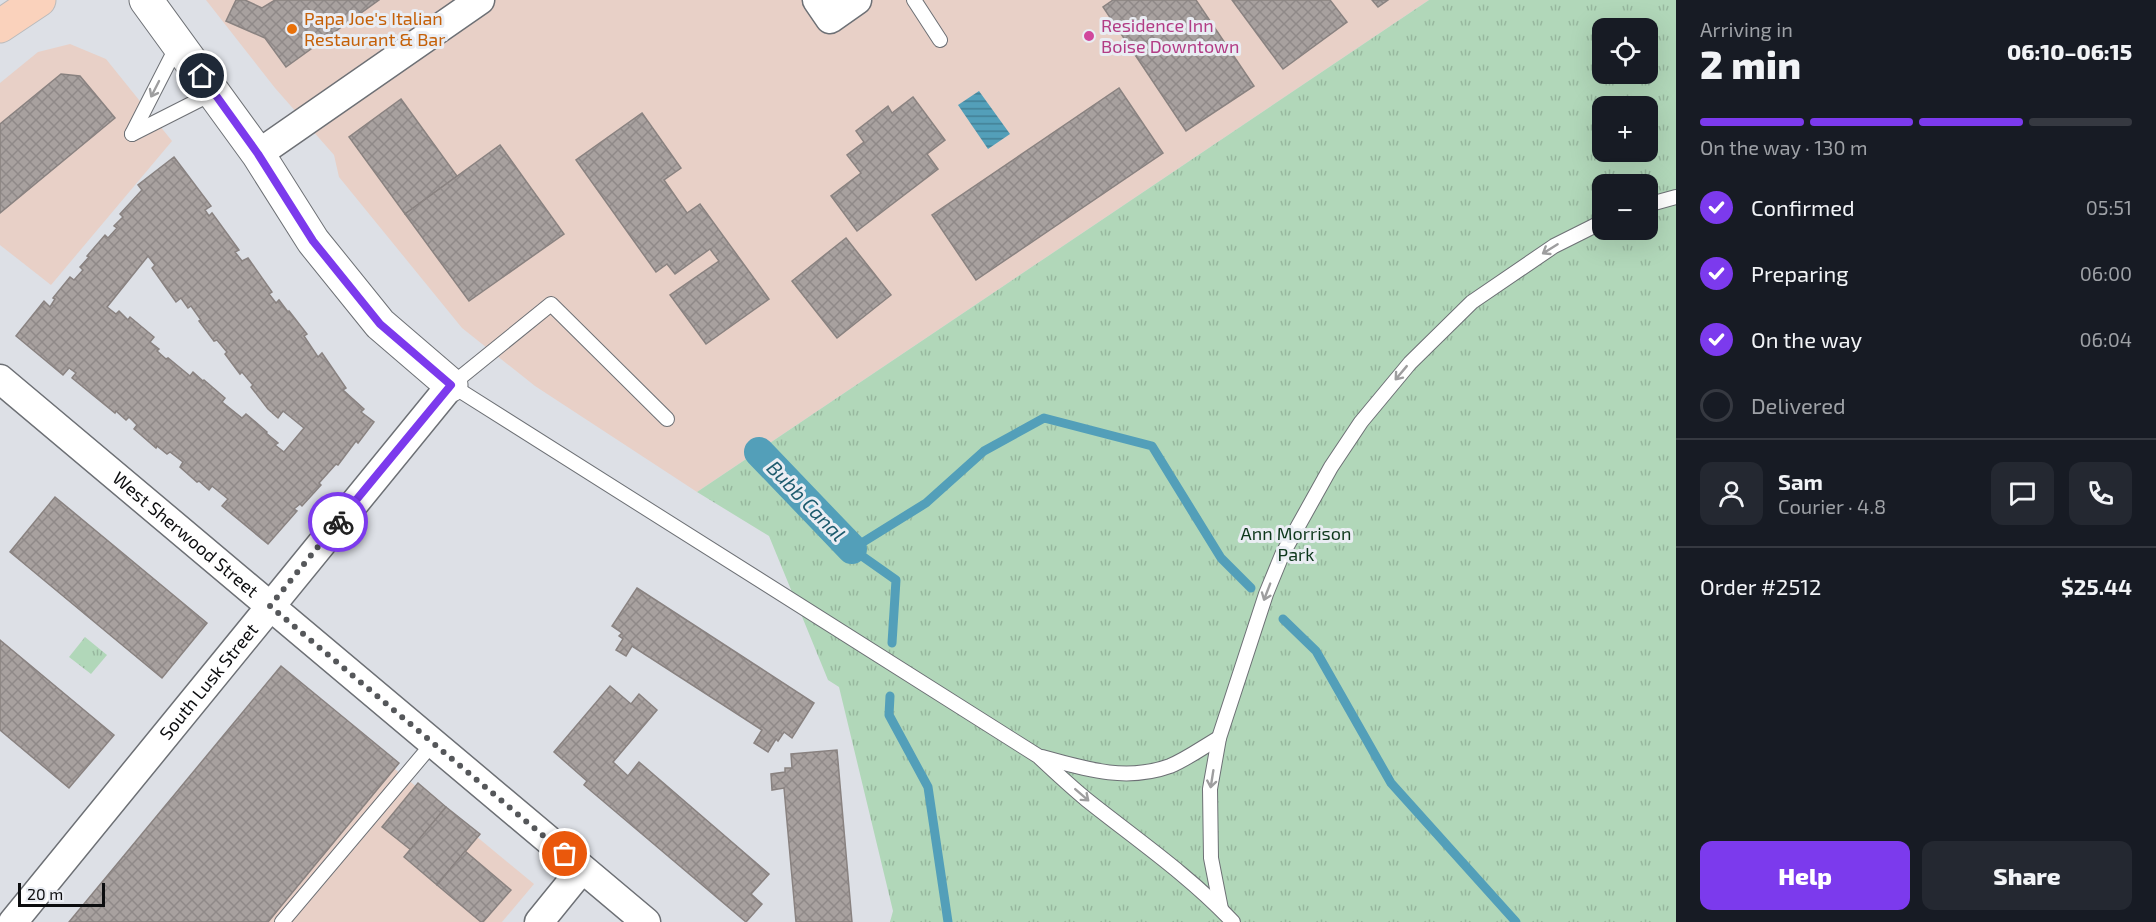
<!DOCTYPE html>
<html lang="en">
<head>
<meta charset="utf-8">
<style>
	body { margin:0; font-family:"Exo 2",sans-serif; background:#242831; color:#f1f3f6; height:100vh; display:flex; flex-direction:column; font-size:22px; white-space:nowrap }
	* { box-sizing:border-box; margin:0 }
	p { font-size:20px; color:#9ea1a6 }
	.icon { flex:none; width:33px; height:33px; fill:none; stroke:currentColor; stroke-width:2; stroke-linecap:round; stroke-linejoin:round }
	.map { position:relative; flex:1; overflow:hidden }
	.side { display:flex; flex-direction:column; background:#171b24; width:480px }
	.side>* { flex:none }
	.tools { position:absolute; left:1592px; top:18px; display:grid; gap:12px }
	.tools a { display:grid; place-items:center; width:66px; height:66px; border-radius:12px; background:#171b24; box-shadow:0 6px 24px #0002; font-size:30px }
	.scale { position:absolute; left:18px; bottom:15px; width:87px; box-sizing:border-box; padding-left:6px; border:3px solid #0c0d0f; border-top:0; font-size:16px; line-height:21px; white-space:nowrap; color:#0c0d0f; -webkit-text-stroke:4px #eaedf3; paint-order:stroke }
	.pin { position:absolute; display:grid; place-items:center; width:51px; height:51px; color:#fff; margin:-26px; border:3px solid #fff; border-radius:50%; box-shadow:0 2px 6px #0007 }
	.courier { position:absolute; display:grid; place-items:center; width:60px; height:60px; margin:-30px; border:4px solid #7c3aed; border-radius:50%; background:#fff; color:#222; box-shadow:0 2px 8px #0007 }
	.summary em { font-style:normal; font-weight:800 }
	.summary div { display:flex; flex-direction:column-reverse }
	.summary { display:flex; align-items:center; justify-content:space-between; height:102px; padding:0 24px }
	h1 { font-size:39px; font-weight:800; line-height:45px }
	.bar { display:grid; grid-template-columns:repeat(4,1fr); gap:9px 6px; align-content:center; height:72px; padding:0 24px }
	.bar i { height:8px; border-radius:4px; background:#363941 }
	.bar .selected { background:#7c3aed }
	.bar p { grid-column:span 4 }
	.line { display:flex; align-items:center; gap:15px; padding:0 24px; border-top:2px solid #363941 }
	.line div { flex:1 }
	.round { display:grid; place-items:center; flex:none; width:63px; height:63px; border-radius:12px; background:#242831 }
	ol { padding:0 24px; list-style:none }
	li { display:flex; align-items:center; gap:18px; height:66px }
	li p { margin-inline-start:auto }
	li .icon { padding:6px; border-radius:50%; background:#7c3aed; color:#fff; stroke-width:4 }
	li:last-child { color:#9ea1a6 }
	li i { width:33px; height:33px; border:3px solid #363941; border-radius:50% }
	.cta { display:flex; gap:12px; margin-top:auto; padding:12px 24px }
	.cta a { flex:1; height:69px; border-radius:12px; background:#7c3aed; color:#fff; font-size:24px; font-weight:800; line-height:69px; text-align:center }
	.cta a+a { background:#242831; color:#f1f3f6 }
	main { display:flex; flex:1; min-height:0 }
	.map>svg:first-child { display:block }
	.commercial { fill:#e8d0c7 }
	.park { fill:url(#park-tufts); fill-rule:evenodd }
	.water { fill:url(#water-rules) }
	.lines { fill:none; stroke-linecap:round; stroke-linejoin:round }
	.stream { stroke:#539fb9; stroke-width:9 }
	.canal { stroke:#539fb9; stroke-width:30 }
	.building { fill:url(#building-cross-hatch); stroke:#898280; stroke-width:1.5; fill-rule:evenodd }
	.service-casing { stroke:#6d7075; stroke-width:16 }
	.minor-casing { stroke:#6d7075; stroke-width:31 }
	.tertiary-casing { stroke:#6d7075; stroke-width:35 }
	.primary-casing { stroke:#bbbbbc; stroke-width:35 }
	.service { stroke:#fff; stroke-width:14 }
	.minor { stroke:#fff; stroke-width:28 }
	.tertiary { stroke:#fff; stroke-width:33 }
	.primary { stroke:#fad2bc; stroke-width:33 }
	.oneway { stroke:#9e9e9f }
	.done { stroke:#55575a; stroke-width:6; stroke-dasharray:0 10.8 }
	.route { stroke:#7c3aed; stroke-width:8 }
	.food-dot { fill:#e8710a; stroke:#eaedf3; stroke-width:2 }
	.hotel-dot { fill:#d1479c; stroke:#eaedf3; stroke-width:2 }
	.labels { text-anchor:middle; stroke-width:6; stroke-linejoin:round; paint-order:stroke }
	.food-label { font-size:18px; fill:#c56008; stroke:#eaedf3; text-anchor:start }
	.hotel-label { font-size:18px; fill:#b23c85; stroke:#eaedf3; text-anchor:start }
	.park-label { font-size:18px; fill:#0d371b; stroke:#eaedf3 }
	.street-label { font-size:18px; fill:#0c0d0f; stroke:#eaedf3 }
	.water-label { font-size:20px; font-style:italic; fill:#1d5b6e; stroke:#eaedf3 }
</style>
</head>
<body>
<main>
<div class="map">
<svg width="1676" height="922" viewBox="0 0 1676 922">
	<defs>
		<pattern id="park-tufts" width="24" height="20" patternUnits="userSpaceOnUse" patternTransform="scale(1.5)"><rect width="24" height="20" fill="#b1d7b9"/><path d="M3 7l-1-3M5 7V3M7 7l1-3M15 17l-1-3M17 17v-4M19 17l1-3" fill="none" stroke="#97b79e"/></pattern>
		<pattern id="water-rules" width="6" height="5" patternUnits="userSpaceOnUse" patternTransform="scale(1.5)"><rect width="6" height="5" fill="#539fb9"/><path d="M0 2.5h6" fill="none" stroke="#438095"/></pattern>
		<pattern id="building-cross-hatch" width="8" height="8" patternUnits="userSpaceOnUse" patternTransform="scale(1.5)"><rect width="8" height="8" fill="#a8a19f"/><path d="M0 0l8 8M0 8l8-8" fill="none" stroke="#8f8988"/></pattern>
	</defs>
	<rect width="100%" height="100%" fill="#dde0e6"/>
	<g class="commercial">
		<path d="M206,0H1429L697,492L535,386L462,328L339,177L334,155L275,88Z"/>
		<path d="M70,44L106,59L172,141L51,285L0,245V83L38,52Z"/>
		<path d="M279,673L534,884L502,922H72Z"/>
	</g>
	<g class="park">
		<path d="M1429,0H1676V922H890L893,911L839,687L828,680L769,536L697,492ZM1602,28H1647V74H1602ZM1602,106H1647V152H1602ZM1602,184H1647V230H1602Z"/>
		<path d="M85,637L107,655L91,674L69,657Z"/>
	</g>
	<path class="water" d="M979,91L1010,134L988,149L958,105Z"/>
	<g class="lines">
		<g class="stream">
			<path d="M1283,619L1316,651L1391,783L1516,922"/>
			<path d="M892,643L896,580L852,549L926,503L984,451L1044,418L1152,446L1221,558L1251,588"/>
			<path d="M890,696L889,715L928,787L948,922"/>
		</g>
		<path class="canal" d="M759,452L852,549"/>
	</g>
	<g class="building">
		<path d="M236,0H245L262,8L275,0H379L286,67L265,38L226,21Z"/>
		<path d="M1113,0H1196L1254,86L1186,131L1103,7Z"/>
		<path d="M1232,0H1330L1347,22L1283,69Z"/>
		<path d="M1372,0H1388L1378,7Z"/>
		<path d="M61,74L80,76L115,118L0,213V124Z"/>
		<path d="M1119,88L1163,153L976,280L932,215Z"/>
		<path d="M913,97L945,140L927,154L938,169L857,231L831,196L861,173L847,155L864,142L856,131L888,106L892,113Z"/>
		<path d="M401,99L457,176L405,214L349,137Z"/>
		<path d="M642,113L681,168L664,180L687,213L700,204L769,299L706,344L670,295L719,261L710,249L675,274L667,264L656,272L576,160Z"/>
		<path d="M500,145L564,234L469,301L405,214Z"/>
		<path d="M174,157L211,206L205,210L209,216L212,213L239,250L235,252L242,261L248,258L272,292L269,294L276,303L279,300L288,312L289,311L307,334L304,336L318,357L322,353L346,388L343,390L364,409L361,412L374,422L358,443L356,441L338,465L336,464L319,483L321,485L302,506L300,504L294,509L297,511L268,544L222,506L228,499L212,486L209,490L199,481L197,482L180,467L183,462L170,452L167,454L157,446L156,448L134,429L137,425L129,417L126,420L116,411L115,413L72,378L76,373L69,368L63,375L16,336L44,301L50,307L55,299L53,298L70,277L74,280L83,270L80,267L89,257L87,256L105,235L108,238L117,228L114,226L123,217L120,214L142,190L138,185ZM148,256L155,265L152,268L176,302L181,298L188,308L191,306L201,320L199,321L214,341L217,340L227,352L225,354L240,374L242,372L253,385L251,387L268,409L278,418L283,411L304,428L284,452L275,445L278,443L266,433L267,432L246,414L242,418L222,402L225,398L204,380L203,381L193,372L190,376L168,358L166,359L157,351L159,349L150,342L154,337L130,317L128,320L119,311L116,314L107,307Z"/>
		<path d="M846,238L891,295L837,338L792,281Z"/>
		<path d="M55,497L207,623L162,678L10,552Z"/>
		<path d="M637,588L814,703L792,738L784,732L778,741L776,739L768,752L754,743L762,730L632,646L626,656L616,650L623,639L619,636L622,633L612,626Z"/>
		<path d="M0,640L114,735L69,788L0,730Z"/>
		<path d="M281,666L399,763L268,922H69Z"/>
		<path d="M610,686L631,704L639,694L657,710L613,762L628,776L639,762L769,874L751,894L762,904L746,922L584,785L587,781L554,752Z"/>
		<path d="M837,750L852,922H796L784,788L772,790L771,774L785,772V768H792L791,754Z"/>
		<path d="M418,783L446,807L411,850L382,827Z"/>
		<path d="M446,807L480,834L437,885L404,857Z"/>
		<path d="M465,851L511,890L483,922H481L437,885Z"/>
	</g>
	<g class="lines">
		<defs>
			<g id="service">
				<path d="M914,0L940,40"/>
				<path d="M132,134L177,46"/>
				<path d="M132,134L213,93"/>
				<path d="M1647,205L1676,197"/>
				<path d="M667,419L551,304L451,385L1038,756C1054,771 1070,786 1087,800C1136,839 1190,876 1233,922"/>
				<path d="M1042,757C1085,769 1126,782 1170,766C1187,759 1203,747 1219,738"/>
				<path d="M1221,909L1211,858L1210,789L1219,738L1266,594L1282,555L1331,467L1361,422L1410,363L1472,302L1554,246L1602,222"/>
				<path d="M282,922L433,743"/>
			</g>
			<g id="minor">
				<path d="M817,0L830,19L857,0"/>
				<path d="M258,154L480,0"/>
				<path id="s1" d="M0,379L646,922"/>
				<path id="s2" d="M13,922L451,385"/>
				<path d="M539,922L582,869"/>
			</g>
			<path id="tertiary" d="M146,0L258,154L313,241L380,324L451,385"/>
			<path id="primary" d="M0,26L39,0"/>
		</defs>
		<use href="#service" class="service-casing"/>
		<use href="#minor" class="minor-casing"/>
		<use href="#tertiary" class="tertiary-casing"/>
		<use href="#primary" class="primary-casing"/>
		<use href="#service" class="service"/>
		<use href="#minor" class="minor"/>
		<use href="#tertiary" class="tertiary"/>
		<use href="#primary" class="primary"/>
	</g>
	<defs><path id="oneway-shaft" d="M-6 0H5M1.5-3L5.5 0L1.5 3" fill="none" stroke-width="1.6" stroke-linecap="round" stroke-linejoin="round" transform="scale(1.5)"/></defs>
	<g class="oneway">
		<use href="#oneway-shaft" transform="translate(155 89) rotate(117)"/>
		<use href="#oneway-shaft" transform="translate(1550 249) rotate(148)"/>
		<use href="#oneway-shaft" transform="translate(1401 373) rotate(130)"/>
		<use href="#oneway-shaft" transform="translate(1267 592) rotate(111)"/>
		<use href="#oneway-shaft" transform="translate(1212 779) rotate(99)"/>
		<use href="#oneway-shaft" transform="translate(1082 795) rotate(41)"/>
	</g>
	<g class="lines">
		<path class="done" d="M338,522L270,606L565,854"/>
		<path class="route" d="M202,76L258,154L313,241L380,324L451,385L338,522"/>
	</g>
	<circle class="food-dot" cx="292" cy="29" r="6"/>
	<circle class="hotel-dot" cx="1089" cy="36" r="6"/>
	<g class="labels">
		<g class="food-label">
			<text x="304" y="25">Papa Joe's Italian<tspan x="304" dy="21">Restaurant &amp; Bar</tspan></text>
		</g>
		<g class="hotel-label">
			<text x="1101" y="32">Residence Inn<tspan x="1101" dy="21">Boise Downtown</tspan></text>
		</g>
		<g class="park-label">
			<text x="1296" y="540">Ann Morrison<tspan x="1296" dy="21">Park</tspan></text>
		</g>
		<g class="street-label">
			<text dy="6" stroke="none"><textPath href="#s1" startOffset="242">West Sherwood Street</textPath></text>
			<text dy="6" stroke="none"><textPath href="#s2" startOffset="310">South Lusk Street</textPath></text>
		</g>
		<g class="water-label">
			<text transform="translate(806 501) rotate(46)" y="7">Bubb Canal</text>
		</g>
	</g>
</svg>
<div class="tools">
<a><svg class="icon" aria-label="locate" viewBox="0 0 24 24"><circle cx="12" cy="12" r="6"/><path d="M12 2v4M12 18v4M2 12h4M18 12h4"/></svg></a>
<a>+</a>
<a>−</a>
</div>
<div class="scale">20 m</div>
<div class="pin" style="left:565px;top:854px;background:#ea580c"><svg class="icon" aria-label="bag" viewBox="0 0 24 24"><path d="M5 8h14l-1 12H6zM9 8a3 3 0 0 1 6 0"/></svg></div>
<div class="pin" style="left:202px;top:76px;background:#1f2937"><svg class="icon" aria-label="home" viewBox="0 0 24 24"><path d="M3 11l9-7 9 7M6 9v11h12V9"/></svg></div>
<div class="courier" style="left:338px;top:522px"><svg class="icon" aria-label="bike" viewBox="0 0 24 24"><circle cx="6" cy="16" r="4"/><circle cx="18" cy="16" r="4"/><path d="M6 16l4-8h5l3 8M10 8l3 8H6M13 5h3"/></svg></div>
</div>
<section class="side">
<div class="summary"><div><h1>2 min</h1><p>Arriving in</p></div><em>06:10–06:15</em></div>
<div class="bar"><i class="selected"></i><i class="selected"></i><i class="selected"></i><i></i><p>On the way · 130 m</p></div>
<ol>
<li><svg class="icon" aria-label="check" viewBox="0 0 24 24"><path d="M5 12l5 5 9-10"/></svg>Confirmed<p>05:51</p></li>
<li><svg class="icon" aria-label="check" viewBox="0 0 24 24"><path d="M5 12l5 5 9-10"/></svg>Preparing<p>06:00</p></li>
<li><svg class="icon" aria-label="check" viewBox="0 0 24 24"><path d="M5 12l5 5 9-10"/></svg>On the way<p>06:04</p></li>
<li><i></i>Delivered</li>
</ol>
<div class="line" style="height:108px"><a class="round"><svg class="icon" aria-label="person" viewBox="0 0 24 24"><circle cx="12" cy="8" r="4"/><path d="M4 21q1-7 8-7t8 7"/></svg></a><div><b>Sam</b><p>Courier · 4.8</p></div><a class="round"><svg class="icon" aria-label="chat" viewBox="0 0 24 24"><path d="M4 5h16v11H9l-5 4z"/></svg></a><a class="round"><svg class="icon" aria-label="phone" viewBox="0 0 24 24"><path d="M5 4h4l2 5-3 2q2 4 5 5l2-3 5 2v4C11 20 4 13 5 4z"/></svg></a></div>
<div class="line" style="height:78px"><div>Order #2512</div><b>$25.44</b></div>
<div class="cta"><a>Help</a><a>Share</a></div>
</section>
</main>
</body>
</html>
